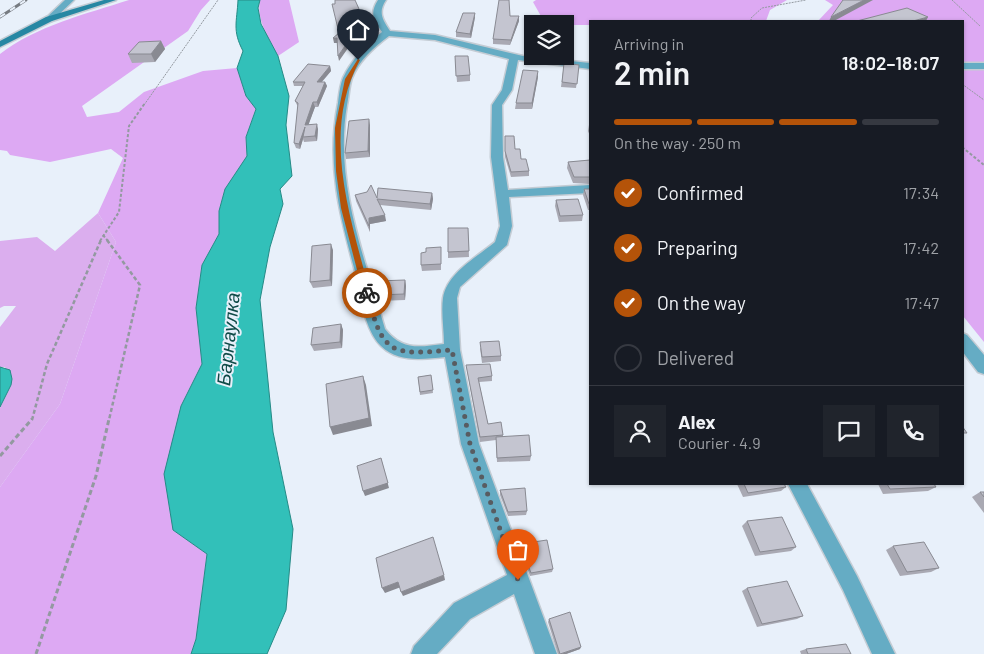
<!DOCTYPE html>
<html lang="en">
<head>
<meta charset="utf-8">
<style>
	body { margin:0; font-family:Barlow,sans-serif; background:#20242c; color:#f1f3f6; height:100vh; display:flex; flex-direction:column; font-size:19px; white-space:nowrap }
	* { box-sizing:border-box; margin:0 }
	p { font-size:16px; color:#9ea1a6 }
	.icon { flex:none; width:28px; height:28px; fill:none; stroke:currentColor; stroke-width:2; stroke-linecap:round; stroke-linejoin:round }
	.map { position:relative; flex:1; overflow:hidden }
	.drawer { position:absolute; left:589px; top:20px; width:375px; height:465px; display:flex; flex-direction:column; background:#171b24; border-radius:0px; box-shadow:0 1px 4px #0004 }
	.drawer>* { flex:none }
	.tools { position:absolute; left:524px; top:15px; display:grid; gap:10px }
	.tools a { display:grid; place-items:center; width:50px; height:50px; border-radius:0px; background:#171b24; box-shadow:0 1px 4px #0004; font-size:25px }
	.pin { position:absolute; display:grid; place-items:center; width:42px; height:42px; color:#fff; margin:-51px -21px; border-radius:50% 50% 50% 0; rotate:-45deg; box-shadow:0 0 5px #0007 }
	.pin .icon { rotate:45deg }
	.courier { position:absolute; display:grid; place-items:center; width:50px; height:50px; margin:-25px; border:4px solid #b45309; border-radius:50%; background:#fff; color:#222; box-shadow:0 1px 6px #0007 }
	.headline em { font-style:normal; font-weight:600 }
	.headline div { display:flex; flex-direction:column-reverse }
	.headline { display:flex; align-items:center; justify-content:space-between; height:85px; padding:0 25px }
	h1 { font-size:32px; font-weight:600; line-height:38px }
	.bar { display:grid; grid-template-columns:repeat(4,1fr); gap:8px 5px; align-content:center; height:60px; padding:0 25px }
	.bar i { height:6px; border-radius:4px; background:#363941 }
	.bar .current { background:#b45309 }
	.bar p { grid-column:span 4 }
	.line { display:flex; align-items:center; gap:12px; padding:0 25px; border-top:1px solid #363941 }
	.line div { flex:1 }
	.round { display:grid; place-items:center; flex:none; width:52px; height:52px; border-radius:0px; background:#20242c }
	ol { padding:0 25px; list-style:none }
	li { display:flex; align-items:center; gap:15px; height:55px }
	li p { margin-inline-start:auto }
	li .icon { padding:5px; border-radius:50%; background:#b45309; color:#fff; stroke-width:4 }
	li:last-child { color:#9ea1a6 }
	li i { width:28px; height:28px; border:2px solid #363941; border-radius:50% }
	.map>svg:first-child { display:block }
	.green { fill:#dbaeee }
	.forest { fill:#dda9f3 }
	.water { fill:#32c0b9; stroke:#268a86 }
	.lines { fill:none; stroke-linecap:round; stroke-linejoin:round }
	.minor-casing { stroke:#c4ccd4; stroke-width:3 }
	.secondary-casing { stroke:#c4ccd4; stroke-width:3 }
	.path-far3 { stroke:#9399a0; stroke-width:1; stroke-dasharray:2 1; stroke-linecap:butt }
	.path-far2 { stroke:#9399a0; stroke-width:2; stroke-dasharray:3 2; stroke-linecap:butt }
	.path-far1 { stroke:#9399a0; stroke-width:2.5; stroke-dasharray:4 2.5; stroke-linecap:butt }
	.path { stroke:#9399a0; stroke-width:3; stroke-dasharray:5 3; stroke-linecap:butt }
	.minor { fill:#65acc4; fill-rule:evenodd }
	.secondary { fill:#2687a3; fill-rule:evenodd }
	.rail-casing { stroke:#767b81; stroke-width:3 }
	.rail { stroke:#e8f0fa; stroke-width:2; stroke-dasharray:6; stroke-linecap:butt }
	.wall { fill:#a9a9b3 }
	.shaded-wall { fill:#898a92 }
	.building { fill:#c4c5d0; stroke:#898a92 }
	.route { fill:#b45309 }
	.done { stroke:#585c61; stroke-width:5; stroke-dasharray:0 9 }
	.labels { text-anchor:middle; stroke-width:4; stroke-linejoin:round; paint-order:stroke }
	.water-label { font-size:19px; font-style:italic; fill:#0e4a47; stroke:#e8f0fa }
</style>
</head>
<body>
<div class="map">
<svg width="984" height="654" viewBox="0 0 984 654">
	<rect width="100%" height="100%" fill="#e8f0fa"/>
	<path class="green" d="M98,213L116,242L60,404L0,487V407L11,385L5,367H0V327L16,306H4L0,308V241L37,237L55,251Z"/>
	<g class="forest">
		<path d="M129,0H210L201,10L188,31L82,106L87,117L119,112L144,92L203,71L237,68L246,96L256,108L246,137L247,156L225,189L219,211V234L202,265L196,308L202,364L181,406L173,530L207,554L196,639L191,654H0V487L60,404L116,242L98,213L123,158L111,149L50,162L10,155L7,151L0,150V54C36,26 86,14 129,0Z"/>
		<path d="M260,0H289L299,42L278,56C269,39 256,20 260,0Z"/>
		<path d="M536,0H787L770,10L766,21H639L627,20L590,21V25H569L542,18L533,2Z"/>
		<path d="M825,0H984V342L963,316L962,21H818L833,5Z"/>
	</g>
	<g class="water">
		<path d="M238,0H260L258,8L261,24L278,56L289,96L286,125L292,176L280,189L283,204L270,247L260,300L273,432L293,529L286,610L267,654H191L196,639L207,554L173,530L164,474L181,406L202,364L196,308L202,265L219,234V211L225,189L247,156L246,137L256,109L246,96L237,68L243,51C232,30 237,22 238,0Z"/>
		<path d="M0,367L10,370L12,379L11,385L0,407Z"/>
	</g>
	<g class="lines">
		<defs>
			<g id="minor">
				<path d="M65,0H74L52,21H46L45,19Z"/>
				<path d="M378,0H386C378,12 382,19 390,31L435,35L523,56L590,63V69L518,60L512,90L502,105L503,157L508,190L590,185V193L509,197L512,226L507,245L460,287L457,298L460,350L479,444L557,654H535L514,594L470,619L437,654H411L414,646L454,603L507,575L461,444L445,357C423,359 398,363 381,346C364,329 361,297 356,275C340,217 326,164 338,103C339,95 340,85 343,78C352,59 366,45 382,32C374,20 369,14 378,0ZM389,36L435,40L509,59L502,90L492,105L491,157L500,226L495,242C477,257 447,273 443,298C441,312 444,330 444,344C419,347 402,351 385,329C364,256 334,182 347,105C349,96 349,86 352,78C359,60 374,47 389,36Z"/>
				<rect x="962" y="63" width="22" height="6"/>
				<path d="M962,333L967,335L984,355V374L978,372L962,351Z"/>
				<path d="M788,484H807L857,576L895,654H872L843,590Z"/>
			</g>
			<path id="secondary" d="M104,0H116L52,21L0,47V41L46,17Z"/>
		</defs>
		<use href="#minor" class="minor-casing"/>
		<use href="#secondary" class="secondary-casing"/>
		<g class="path-far3">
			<path d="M952,0L980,26"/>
			<path d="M751,21V18L762,8L806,0"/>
			<path d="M962,84L984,100"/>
			<path d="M144,105L218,0"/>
		</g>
		<g class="path-far2">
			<path d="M962,147L984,165"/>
			<path d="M103,235L108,241"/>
			<path d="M100,241L119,212L129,126L145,103"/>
		</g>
		<g class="path-far1">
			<path d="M107,240L140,285L109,420"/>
			<path d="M32,420L47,364L101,240"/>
		</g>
		<g class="path">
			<path d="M0,456L32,419"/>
			<path d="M36,654L96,476L109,419"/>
		</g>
		<use href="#minor" class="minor"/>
		<use href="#secondary" class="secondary"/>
		<defs>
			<path id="rail" d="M0,17L26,0"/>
		</defs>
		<use href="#rail" class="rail-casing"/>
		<use href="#rail" class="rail"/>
	</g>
	<g class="wall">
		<path d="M510,16H519V21L510,45L493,44V39Z"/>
		<path d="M475,17L471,38L456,37V32Z"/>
		<path d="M161,41L165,49L155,62L132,63L128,54Z"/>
		<path d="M455,56L470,75V81L457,82Z"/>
		<path d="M564,63L579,65L576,88L561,87Z"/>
		<path d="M330,66L331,71L322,82H325L327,86L318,107H315L308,125L318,129L317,141L304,142L303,139L300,149L296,148L294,143L298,106L297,105L295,101L303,86H294L293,82Z"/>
		<path d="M538,77L532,109H515L516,103Z"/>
		<path d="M370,125V157L346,159L345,153Z"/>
		<path d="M589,125H590V136L588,131Z"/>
		<path d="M505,136L515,149L529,171V176L511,177L505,157Z"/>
		<path d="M590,160V184L573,183L567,168L568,162Z"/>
		<path d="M584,189H590V210H588L583,195Z"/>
		<path d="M432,193L433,199L431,210L380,205L386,221L370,224V232L356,201L355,195L377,198Z"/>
		<path d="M556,200L583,215L582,221L559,222L555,206Z"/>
		<path d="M468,228L469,257L448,258V252Z"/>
		<path d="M441,247V270L422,271L421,265L426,252Z"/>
		<path d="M333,250L332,286L313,288L310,282Z"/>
		<path d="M405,280L406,286L405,300L379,301L377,295Z"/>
		<path d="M341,324L343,330L342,348L314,351L311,345Z"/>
		<path d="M480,348L501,356V361L482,363Z"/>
		<path d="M466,365L492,376V381L479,382L488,424L503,435V437L531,456L530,461L497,462L496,440L480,442Z"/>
		<path d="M431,375L433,393L420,395L418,377Z"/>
		<path d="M737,484H784L786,487L781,491L743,497Z"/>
		<path d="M878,484H934L936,487L928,491L883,494Z"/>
		<path d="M500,490L527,511L526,515L508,516L500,495Z"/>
		<path d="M980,492H984V513L972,497Z"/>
		<path d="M747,521L796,547L791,551L755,556L742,526Z"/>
		<path d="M520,544L553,569L552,572L530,576L520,548Z"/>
		<path d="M893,546L939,568L931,572L900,576L886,550Z"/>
		<path d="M747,588L803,616L797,619L757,627L742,591Z"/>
		<path d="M549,619L580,649L566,654H558L548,622Z"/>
		<path d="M806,649L851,654H801L800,651Z"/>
	</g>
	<g class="shaded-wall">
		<path d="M864,0H873L834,21H829L831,17Z"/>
		<path d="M475,13V17L471,38L470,34Z"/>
		<path d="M368,14L369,18L359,33L358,28Z"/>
		<path d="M519,16V21L510,45L511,40Z"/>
		<path d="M928,17L926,21H913Z"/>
		<path d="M352,36H359L360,41H353L339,61L338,56Z"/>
		<path d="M333,38H337L338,43H334Z"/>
		<path d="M161,41L165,49L155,62L151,54Z"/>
		<path d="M330,66L331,71L318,86L317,82Z"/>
		<path d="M538,71V77L532,109V103Z"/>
		<path d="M325,82L327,86L318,107L317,102Z"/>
		<path d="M313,102L315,107L307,129L305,125Z"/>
		<path d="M369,119L370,125V157L368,151Z"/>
		<path d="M317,124L318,129L317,141L315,136Z"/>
		<path d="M305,127L303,137V139L300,149L299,144Z"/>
		<path d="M432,193L433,199L431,210L430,204Z"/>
		<path d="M385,215L386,221L370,224V232L369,226V218Z"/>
		<path d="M331,244L333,250L332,286L330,280Z"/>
		<path d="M405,280L406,286L405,300L404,294Z"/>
		<path d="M341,324L343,330L342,348L340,342Z"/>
		<path d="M363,376L366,385L372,426L333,435L330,427Z"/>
		<path d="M381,458L389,488L365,496L363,491Z"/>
		<path d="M444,575L445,580L403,596L401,592Z"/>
		<path d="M398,582L401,587L385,593L382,588Z"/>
		<path d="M581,647L580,649L566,654H561Z"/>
	</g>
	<g class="building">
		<path d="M335,0H355L359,9L356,18L365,11L368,14L358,28L359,36H352L338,56L337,38H333L339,33L332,4H335Z"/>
		<path d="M499,0H509L510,16H519L511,40L493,39Z"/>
		<path d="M843,0H864L831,17Z"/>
		<path d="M907,8L928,17L913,21H857Z"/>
		<path d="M463,13H475L470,34L456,32Z"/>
		<path d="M161,41L151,54H128L139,42Z"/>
		<path d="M455,56H468L470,75L456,76Z"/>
		<path d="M564,63L579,65L577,84L562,82Z"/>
		<path d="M308,64L330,66L317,82H325L317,102H313L305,125L317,124L315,136L303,137L305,127L299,144L294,143L298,103L295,101L305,82H293Z"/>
		<path d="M523,70L538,71L532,103H516Z"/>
		<path d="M369,119L368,151L345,153L349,121Z"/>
		<path d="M505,136H514L515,149H520L521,159H526L529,171L511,172L505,151Z"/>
		<path d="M590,160V177H574L568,162Z"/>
		<path d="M371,185L377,198L378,188L432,193L430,204L377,199L385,215L369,218V226L355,195L367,192Z"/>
		<path d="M584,189H590V204H589Z"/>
		<path d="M578,199L583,215L560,216L556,200Z"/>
		<path d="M448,228H468L469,251L448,252Z"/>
		<path d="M331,244L330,280L310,282L312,246Z"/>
		<path d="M441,247V264L421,265V253L426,252V248Z"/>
		<path d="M405,280L404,294L377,295V281Z"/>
		<path d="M341,324L340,342L311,345L313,328Z"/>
		<path d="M499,341L501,356L482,357L480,342Z"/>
		<path d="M490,364L492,376L478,378L488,424L501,422L503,435L480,437L466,365Z"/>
		<path d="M431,375L433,390L420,392L418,377Z"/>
		<path d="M363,376L369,418L330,427L326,384Z"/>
		<path d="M962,426L967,433H962Z"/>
		<path d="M529,435L531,456L497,458L496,437Z"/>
		<path d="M381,458L388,483L363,491L357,466Z"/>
		<path d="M744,484H784L786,487L748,493Z"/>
		<path d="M887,484H934L936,487L890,489Z"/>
		<path d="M525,488L527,511L508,512L500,490Z"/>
		<path d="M980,492H984V497Z"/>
		<path d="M782,517L796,547L760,552L747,521Z"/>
		<path d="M433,537L444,575L401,592L398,582L382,588L376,558Z"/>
		<path d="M547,540L553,569L531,573L520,544Z"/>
		<path d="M924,542L939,568L907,572L893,546Z"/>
		<path d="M787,581L803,616L762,624L747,588Z"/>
		<path d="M570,612L581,647L560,654L549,619Z"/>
		<path d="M846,644L851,654H808L806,649Z"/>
	</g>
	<path class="route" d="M358,59L360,60C320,133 351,219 370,293L367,296L363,293L341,208L336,171L335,128L345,79Z"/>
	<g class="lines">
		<path class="done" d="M367,293C383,356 391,355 452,350L470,444L518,580"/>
	</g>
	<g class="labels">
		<g class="water-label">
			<text transform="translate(228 339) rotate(-84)" y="7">Барнаулка</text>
		</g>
	</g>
</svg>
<div class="tools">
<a><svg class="icon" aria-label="layers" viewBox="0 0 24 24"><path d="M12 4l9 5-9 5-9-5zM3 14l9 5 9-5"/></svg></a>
</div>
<div class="pin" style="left:518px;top:580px;background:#ea580c"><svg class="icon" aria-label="bag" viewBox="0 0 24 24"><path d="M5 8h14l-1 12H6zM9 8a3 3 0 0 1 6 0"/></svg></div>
<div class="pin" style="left:358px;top:60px;background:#1f2937"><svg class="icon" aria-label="home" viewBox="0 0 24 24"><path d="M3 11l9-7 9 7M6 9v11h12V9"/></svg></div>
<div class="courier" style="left:367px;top:293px"><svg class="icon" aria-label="bike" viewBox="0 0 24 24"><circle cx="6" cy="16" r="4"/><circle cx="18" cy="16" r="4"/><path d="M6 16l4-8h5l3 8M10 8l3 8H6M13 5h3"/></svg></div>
<section class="drawer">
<div class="headline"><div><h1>2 min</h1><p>Arriving in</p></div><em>18:02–18:07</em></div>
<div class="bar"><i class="current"></i><i class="current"></i><i class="current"></i><i></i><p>On the way · 250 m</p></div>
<ol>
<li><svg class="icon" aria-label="check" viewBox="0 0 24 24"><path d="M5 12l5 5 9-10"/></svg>Confirmed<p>17:34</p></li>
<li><svg class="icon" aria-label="check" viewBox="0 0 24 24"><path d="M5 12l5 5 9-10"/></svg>Preparing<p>17:42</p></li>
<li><svg class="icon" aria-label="check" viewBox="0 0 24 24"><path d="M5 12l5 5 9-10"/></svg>On the way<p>17:47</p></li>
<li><i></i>Delivered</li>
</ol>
<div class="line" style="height:90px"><a class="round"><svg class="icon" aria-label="person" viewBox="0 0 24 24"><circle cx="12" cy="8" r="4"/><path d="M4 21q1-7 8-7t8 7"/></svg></a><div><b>Alex</b><p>Courier · 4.9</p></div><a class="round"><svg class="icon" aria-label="chat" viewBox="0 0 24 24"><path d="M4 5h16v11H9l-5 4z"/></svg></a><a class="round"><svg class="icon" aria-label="phone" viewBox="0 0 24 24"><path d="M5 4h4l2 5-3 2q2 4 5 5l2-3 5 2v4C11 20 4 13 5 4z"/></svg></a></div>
</section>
</div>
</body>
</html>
